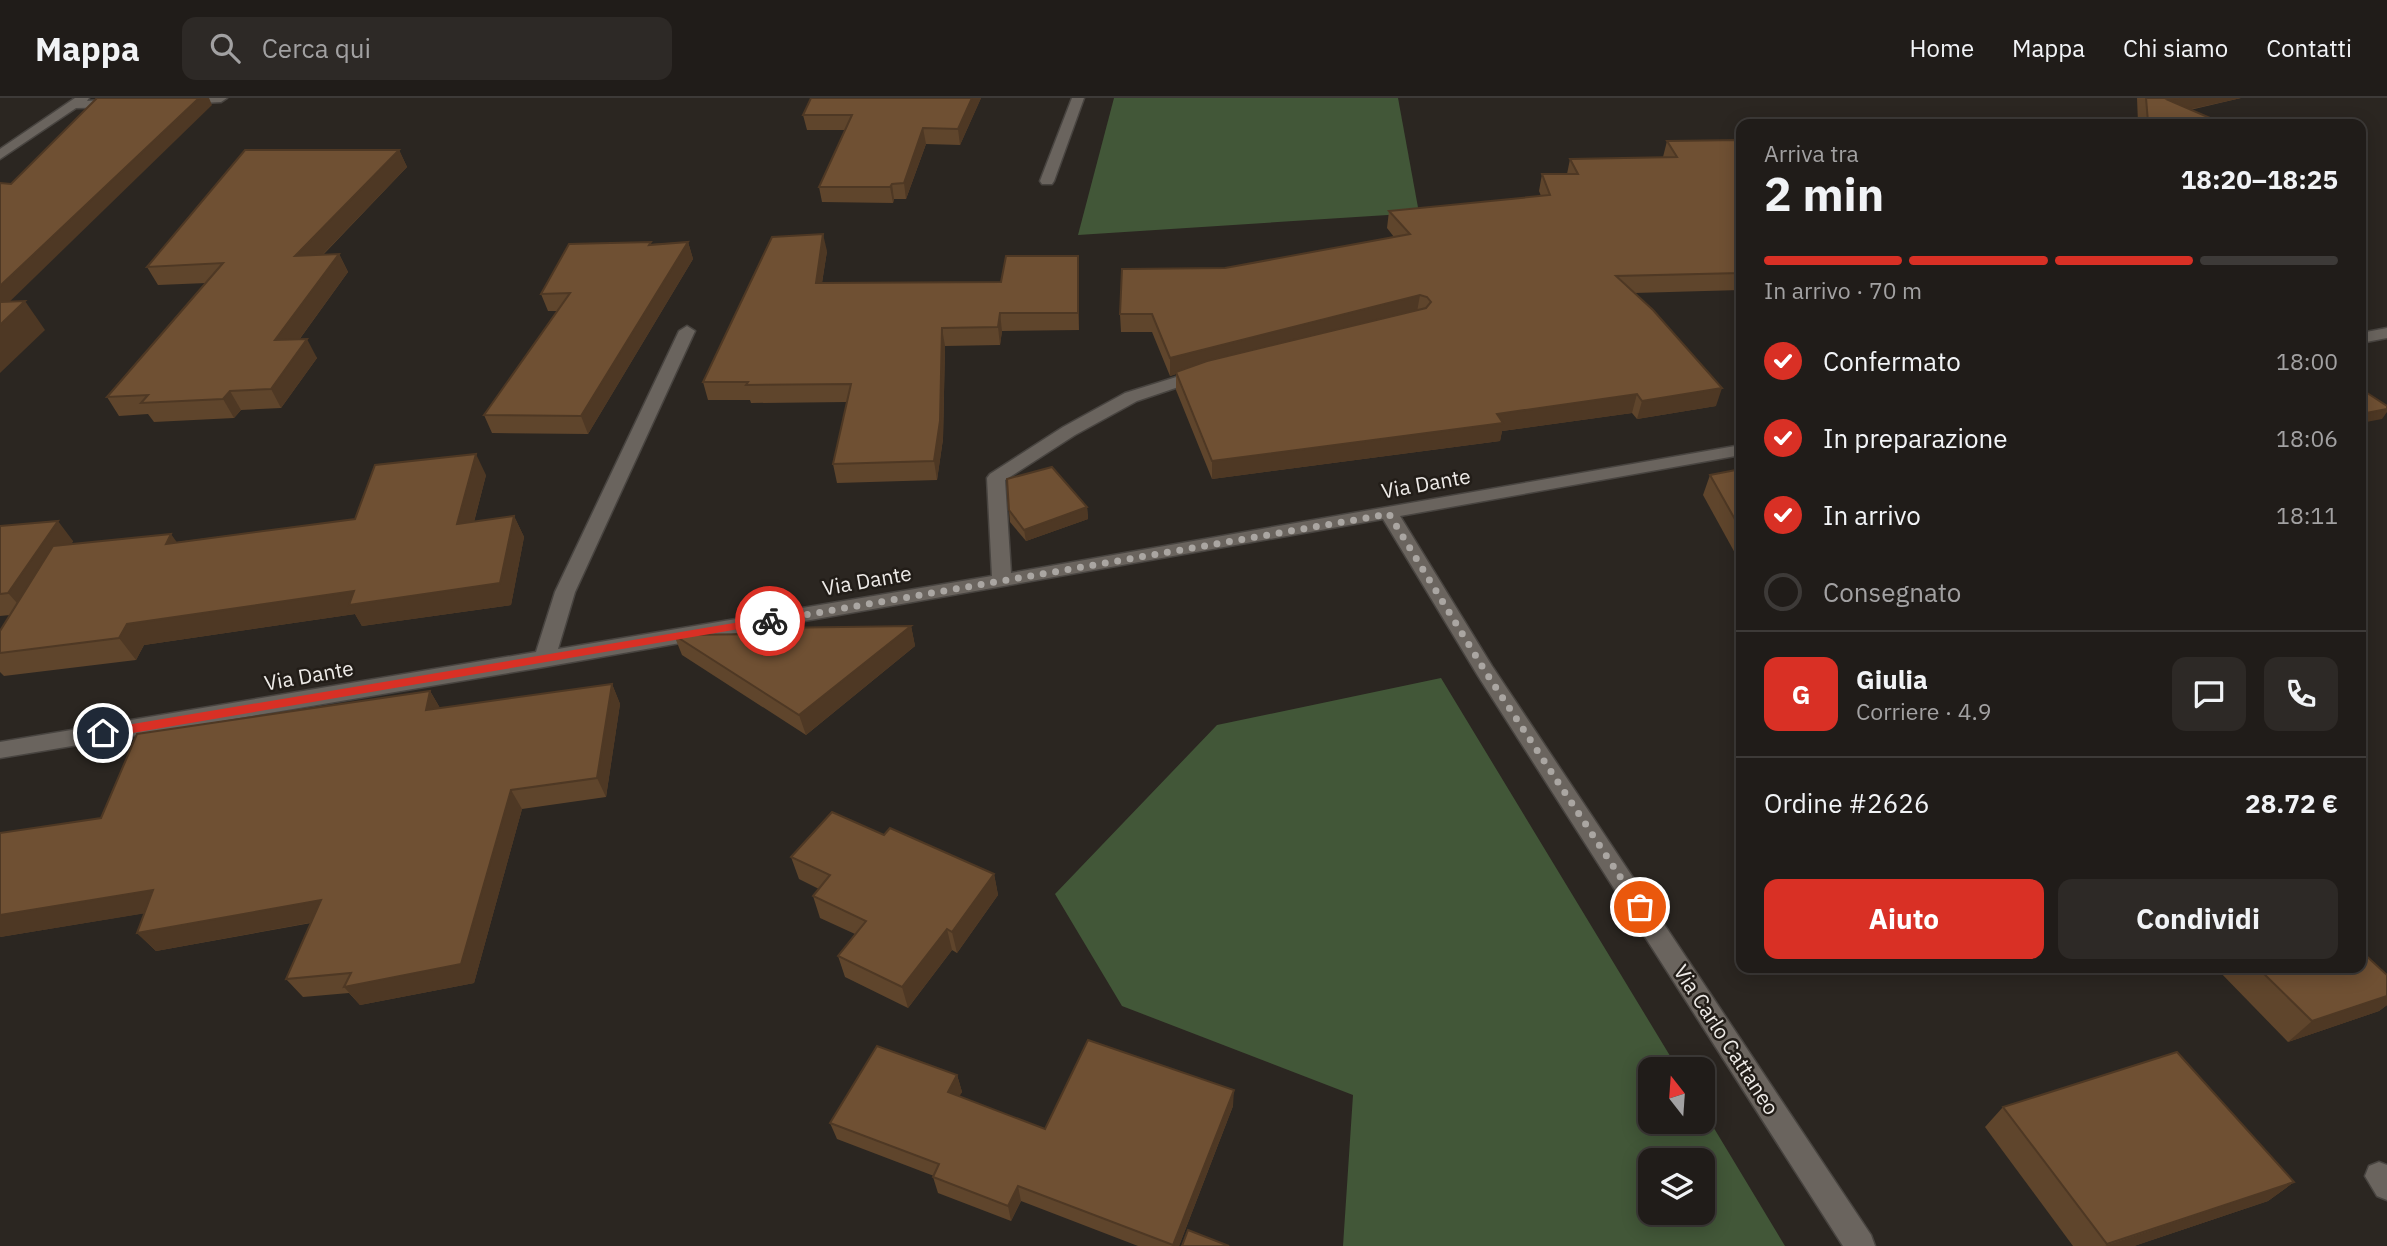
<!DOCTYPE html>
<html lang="it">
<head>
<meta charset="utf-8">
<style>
	body { margin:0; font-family:"IBM Plex Sans",sans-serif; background:#2d2926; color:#f1f3f6; height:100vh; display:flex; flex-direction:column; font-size:26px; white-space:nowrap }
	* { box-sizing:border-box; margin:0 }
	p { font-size:23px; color:#a2a1a2 }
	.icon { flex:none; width:38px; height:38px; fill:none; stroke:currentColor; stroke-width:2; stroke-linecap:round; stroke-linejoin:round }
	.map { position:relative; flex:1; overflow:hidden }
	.panel { position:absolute; left:1736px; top:21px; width:630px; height:854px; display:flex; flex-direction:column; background:#201c19; border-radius:14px; box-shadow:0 4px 18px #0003,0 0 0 2px #3d3a38 }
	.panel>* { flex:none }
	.needle { width:46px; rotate:343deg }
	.controls { position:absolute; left:1638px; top:959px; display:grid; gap:14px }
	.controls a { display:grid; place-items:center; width:77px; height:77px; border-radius:14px; background:#201c19; box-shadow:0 4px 18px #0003,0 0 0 2px #3d3a38; font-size:35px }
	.pin { position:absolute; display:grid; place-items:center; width:60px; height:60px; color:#fff; margin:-30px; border:4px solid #fff; border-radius:50%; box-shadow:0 2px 7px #0007 }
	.courier { position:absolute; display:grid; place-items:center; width:70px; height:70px; margin:-35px; border:5px solid #d93025; border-radius:50%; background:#fff; color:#222; box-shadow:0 2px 9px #0007 }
	.headline em { font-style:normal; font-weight:700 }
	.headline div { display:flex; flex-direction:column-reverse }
	.headline { display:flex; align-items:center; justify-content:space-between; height:119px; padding:0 28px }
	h1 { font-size:46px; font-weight:700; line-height:52px }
	.bar { display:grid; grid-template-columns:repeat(4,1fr); gap:10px 7px; align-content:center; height:84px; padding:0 28px }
	.bar i { height:9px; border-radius:5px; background:#3d3a38 }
	.bar .active { background:#d93025 }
	.bar p { grid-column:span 4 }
	.line { display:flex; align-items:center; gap:18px; padding:0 28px; border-top:2px solid #3d3a38 }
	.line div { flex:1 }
	.round { display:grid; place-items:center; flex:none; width:74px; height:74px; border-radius:14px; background:#2d2926 }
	ol { padding:0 28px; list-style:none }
	li { display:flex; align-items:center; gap:21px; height:77px }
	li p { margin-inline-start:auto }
	li .icon { padding:7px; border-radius:50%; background:#d93025; color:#fff; stroke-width:4 }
	li:last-child { color:#a2a1a2 }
	li i { width:38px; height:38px; border:4px solid #3d3a38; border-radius:50% }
	.cta { display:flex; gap:14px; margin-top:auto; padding:14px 28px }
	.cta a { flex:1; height:80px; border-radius:14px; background:#d93025; color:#fff; font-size:28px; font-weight:700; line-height:80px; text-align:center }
	.cta a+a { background:#2d2926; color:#f1f3f6 }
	header { display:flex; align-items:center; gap:42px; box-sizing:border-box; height:98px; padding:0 35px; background:#201c19; border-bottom:2px solid #3d3a38 }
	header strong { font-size:33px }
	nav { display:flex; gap:38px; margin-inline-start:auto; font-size:24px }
	.search { width:490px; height:63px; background:#2d2926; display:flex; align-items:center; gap:18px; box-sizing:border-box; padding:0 24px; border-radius:14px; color:#a2a1a2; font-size:26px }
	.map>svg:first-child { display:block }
	.green { fill:#425738; fill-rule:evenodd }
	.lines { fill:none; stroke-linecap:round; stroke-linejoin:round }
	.minor-casing { stroke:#484440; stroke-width:3 }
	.minor { fill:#6a645e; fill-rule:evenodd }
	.wall { fill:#5f452c }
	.shaded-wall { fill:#4e3824 }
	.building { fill:#6f5033; stroke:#4e3824; stroke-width:2 }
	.route { fill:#d93025 }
	.done { stroke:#aaa6a2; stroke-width:7; stroke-dasharray:0 12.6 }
	.labels { text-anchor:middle; stroke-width:5; stroke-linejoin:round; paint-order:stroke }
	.street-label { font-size:21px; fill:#eeebe8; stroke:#221d18 }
</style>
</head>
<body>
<header>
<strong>Mappa</strong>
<div class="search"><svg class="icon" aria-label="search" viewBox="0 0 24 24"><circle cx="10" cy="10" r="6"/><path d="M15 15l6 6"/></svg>Cerca qui</div>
<nav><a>Home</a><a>Mappa</a><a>Chi siamo</a><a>Contatti</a></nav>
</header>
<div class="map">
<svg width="2387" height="1148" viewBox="0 0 2387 1148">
	<rect width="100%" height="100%" fill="#2b2621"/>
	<g class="green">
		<path d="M1114,0H1398L1419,115L1078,137Z"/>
		<path d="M1441,580L1678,971H1650V1024H1703V1012L1785,1148H1343L1353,997L1122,908L1055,796L1217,627ZM1703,1062V1115H1650V1062Z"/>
	</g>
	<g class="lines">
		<defs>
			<g id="minor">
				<path d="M75,0H89L87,3L118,1L124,5L118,9L76,10L0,61V51Z"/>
				<path d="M176,0H227L221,4L181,6L177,5Z"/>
				<path d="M1072,0H1084L1054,83L1052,86H1042L1040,83Z"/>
				<path d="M687,228L695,233L575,494L558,551L992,478L987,380L990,376L1063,329L1125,295L1202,271L1208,273L1210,276L1208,279L1137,303L1075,337L1005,382L1011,475L1741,347V357L1400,418L1492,568L1871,1137L1875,1148H1843L1478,578L1383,421L544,569L0,660V644L536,554L555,494L679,233Z"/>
				<path d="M2387,230V240L2361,245V235Z"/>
				<path d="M2379,1064L2387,1067V1102L2377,1098L2365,1078L2369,1068Z"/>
			</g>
		</defs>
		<use href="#minor" class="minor-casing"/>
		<use href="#minor" class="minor"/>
	</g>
	<g class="wall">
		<path d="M981,0L960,47L926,46L906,101H894L893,105L822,104L819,89L845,32H807L803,17Z"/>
		<path d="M2137,0H2241L2190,12L2224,26L2138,25Z"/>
		<path d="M1741,42V192L1634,195L1716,308L1637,321L1632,315L1502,333L1500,343L1212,381L1176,292V276L1170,278L1152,234H1121L1120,216L1225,170L1394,139L1387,130L1389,113L1541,98L1539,93L1542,76H1567L1570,61L1663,59L1667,43Z"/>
		<path d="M399,52L407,69L323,157L339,156L348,174L299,242L317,260L281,310L241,312L234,320L154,324L148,316L119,318L107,299L207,185L158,187L147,169Z"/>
		<path d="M651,144V146L688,144L693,161L588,336L492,335L484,317L557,213H548L541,196Z"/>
		<path d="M827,153L822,185L1001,184L1079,175V232L1002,233L1000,247L945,248L943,341L937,382L837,385L833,366L847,304L751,305L750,302H708L703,284Z"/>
		<path d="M1741,371V466L1703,397L1710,377Z"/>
		<path d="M486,377L474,424L514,418L524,439L511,507L362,528L355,516L144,547L136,562L4,578L0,574V533L10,517L0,518V428L73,443L71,447L177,444L355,421Z"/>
		<path d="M1087,409L1088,421L1026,443L1010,424L1009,412Z"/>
		<path d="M911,528L915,548L806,637L682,557L674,537L769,536Z"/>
		<path d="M612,586L620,606L606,699L522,711L474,885L360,907L349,895L303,899L286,881L311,825L156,853L137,835L145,815L0,839L101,720L430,593L440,610Z"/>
		<path d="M884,737L994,776L998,797L957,855L952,852L908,910L845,879L838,858L855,836L820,820L813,798L819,791L799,781L791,759Z"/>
		<path d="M2216,870H2361L2387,877V907L2379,913L2288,944Z"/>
		<path d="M957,977L962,994L959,998L1045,1031L1233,1008L1179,1148H1138L1021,1103L1011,1123L938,1095L933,1079L934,1078L837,1041L830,1025Z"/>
		<path d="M2003,1009L2294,1084L2268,1103L2134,1148H2073L1985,1029Z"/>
	</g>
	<g class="shaded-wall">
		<path d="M199,0H209L212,7L0,213V188Z"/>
		<path d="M972,0H981L960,47L958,31Z"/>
		<path d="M2179,0H2241L2160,18L2168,2Z"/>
		<path d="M923,30L926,46L906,101L904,85Z"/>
		<path d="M399,52L407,69L304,176L295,158Z"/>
		<path d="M892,86L894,101L893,105L890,89Z"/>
		<path d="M823,136L827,153L819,203L816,185Z"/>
		<path d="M688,144L693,161L588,336L581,318Z"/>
		<path d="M339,156L348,174L285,261L275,242Z"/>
		<path d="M1078,158L1079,175V232L1078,215Z"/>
		<path d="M1420,197L1417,214L1176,274V276L1170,278V260Z"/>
		<path d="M25,203L45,232L0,275V227Z"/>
		<path d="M1000,215L1002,233L1000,247L998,229Z"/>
		<path d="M942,230L945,248L943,341L937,382L934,363Z"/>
		<path d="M307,241L317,260L281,310L271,291Z"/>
		<path d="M1722,290L1716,308L1637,321L1642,303Z"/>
		<path d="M230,293L241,312L234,320L223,301Z"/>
		<path d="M1637,296L1632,315L1502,333L1500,343L1212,381V363L1497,316Z"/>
		<path d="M2387,311V314L2382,321L2361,325V316Z"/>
		<path d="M476,356L486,377L468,447L457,426Z"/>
		<path d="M1087,409L1088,421L1026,443L1024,432Z"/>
		<path d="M514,418L524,439L511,507L362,528L355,516L144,547L136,562L119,540L127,526Z"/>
		<path d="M58,423L73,443L26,515L8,495Z"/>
		<path d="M171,436L186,457L166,446Z"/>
		<path d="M911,528L915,548L806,637L799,617Z"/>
		<path d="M612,586L620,606L606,699L597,680Z"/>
		<path d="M430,593L441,612H426Z"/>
		<path d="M511,692L522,711L474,885L360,907L344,889Z"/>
		<path d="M994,776L998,797L957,855L952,834Z"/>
		<path d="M153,792L171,811L0,839V817Z"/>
		<path d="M321,802L336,820L156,853L137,835Z"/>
		<path d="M947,831L952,852L908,910L902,889Z"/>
		<path d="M2387,898V907L2379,913L2288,944L2312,923Z"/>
		<path d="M957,977L962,994L952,1010L948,994Z"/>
		<path d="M1234,992L1233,1008L1179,1148H1173Z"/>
		<path d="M2294,1084L2268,1103L2134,1148H2105Z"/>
		<path d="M1018,1088L1021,1103L1011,1123L1008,1108Z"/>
	</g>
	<g class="building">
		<path d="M97,0H199L0,188V85L11,86Z"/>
		<path d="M811,0H972L958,31L923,30L904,85L892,86L890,89H819L852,17H803Z"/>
		<path d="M2146,0H2179L2168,2L2224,26H2133L2148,24Z"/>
		<path d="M1741,42V175L1616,178L1653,212L1722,290L1642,303L1637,296L1497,316L1503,325L1212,363L1176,274L1207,263L1426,210L1431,204L1427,199L1420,197L1170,260L1152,216H1120L1122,171L1225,170L1410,136L1389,113L1550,97L1542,76H1578L1570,61L1677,59L1667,43Z"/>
		<path d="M245,52H399L295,158L339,156L275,242L307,241L271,291L230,293L223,301L141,305L148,297L107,299L223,165L147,169Z"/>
		<path d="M823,136L816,185L1001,184L1006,158H1078V215H1000L998,229L942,230L940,323L934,363L833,366L851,286L746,287L748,284H703L772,139Z"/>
		<path d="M651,144L649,147L688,144L581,318L484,317L570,195L541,196L569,146Z"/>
		<path d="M25,203L0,227V204Z"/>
		<path d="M2361,291L2387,308V311L2361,316Z"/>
		<path d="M476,356L457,426L514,418L500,485L349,507L354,493L127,526L119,540L0,555V533L53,448L171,436L166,446L355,421L375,367Z"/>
		<path d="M1052,369L1087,409L1024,432L1009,412L1007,381Z"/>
		<path d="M1741,371V432L1710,377Z"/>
		<path d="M58,423L8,495L0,496V428Z"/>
		<path d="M911,528L799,617L674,537L769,536L772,530Z"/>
		<path d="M612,586L597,680L511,692L461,866L344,889L351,875L286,881L321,802L137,835L153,792L0,817V735L101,720L137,636L430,593L426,612Z"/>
		<path d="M832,714L884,737L890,730L994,776L952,834L947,831L902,889L838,858L866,823L813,798L830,777L791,759Z"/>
		<path d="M2361,853L2387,877V898L2312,923L2258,870H2361Z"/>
		<path d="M1088,942L1234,992L1173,1147L1018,1088L1008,1108L933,1079L939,1066L830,1025L877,948L957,977L948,994L1045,1031Z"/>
		<path d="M2177,954L2294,1084L2107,1146L2003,1009Z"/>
		<path d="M1188,1132L1229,1148H1182Z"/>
	</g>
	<path class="route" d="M770,519L776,523L774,525L103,640L97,635L103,631Z"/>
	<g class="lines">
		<path class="done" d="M770,523L1389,416L1485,573L1640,809"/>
	</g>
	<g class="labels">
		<g class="street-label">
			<text transform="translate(1426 386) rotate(-10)" y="7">Via Dante</text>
			<text transform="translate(867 483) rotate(-10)" y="7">Via Dante</text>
			<text transform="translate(309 578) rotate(-10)" y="7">Via Dante</text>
			<text transform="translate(1726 942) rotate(57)" y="7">Via Carlo Cattaneo</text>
		</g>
	</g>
</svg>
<div class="controls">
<a><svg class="needle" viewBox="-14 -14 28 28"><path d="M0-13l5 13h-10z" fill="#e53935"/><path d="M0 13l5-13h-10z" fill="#a2a1a2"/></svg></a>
<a><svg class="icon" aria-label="layers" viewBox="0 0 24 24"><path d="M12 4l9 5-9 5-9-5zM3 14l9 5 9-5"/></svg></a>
</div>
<div class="pin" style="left:1640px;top:809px;background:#ea580c"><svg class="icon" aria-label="bag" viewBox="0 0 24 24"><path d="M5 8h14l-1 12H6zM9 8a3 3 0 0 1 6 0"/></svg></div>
<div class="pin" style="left:103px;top:635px;background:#1f2937"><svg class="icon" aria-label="home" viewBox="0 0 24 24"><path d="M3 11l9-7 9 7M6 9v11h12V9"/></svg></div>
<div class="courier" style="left:770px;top:523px"><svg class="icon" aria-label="bike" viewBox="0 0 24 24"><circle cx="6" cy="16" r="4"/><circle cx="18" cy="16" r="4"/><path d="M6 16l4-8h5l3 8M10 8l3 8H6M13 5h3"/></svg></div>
<section class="panel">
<div class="headline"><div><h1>2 min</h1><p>Arriva tra</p></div><em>18:20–18:25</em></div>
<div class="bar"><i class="active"></i><i class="active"></i><i class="active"></i><i></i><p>In arrivo · 70 m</p></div>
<ol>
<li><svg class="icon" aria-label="check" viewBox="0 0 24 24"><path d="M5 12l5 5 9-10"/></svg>Confermato<p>18:00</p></li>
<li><svg class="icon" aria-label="check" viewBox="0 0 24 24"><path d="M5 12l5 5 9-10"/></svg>In preparazione<p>18:06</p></li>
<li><svg class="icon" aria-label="check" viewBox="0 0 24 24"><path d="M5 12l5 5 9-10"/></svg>In arrivo<p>18:11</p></li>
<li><i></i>Consegnato</li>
</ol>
<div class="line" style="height:126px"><b class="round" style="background:#d93025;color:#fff">G</b><div><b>Giulia</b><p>Corriere · 4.9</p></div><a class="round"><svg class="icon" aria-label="chat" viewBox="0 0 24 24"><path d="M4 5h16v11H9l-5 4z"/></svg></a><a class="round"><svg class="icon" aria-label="phone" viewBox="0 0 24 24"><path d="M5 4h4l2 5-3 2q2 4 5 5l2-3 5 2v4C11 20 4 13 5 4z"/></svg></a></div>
<div class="line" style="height:91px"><div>Ordine #2626</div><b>28.72 €</b></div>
<div class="cta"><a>Aiuto</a><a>Condividi</a></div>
</section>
</div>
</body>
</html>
